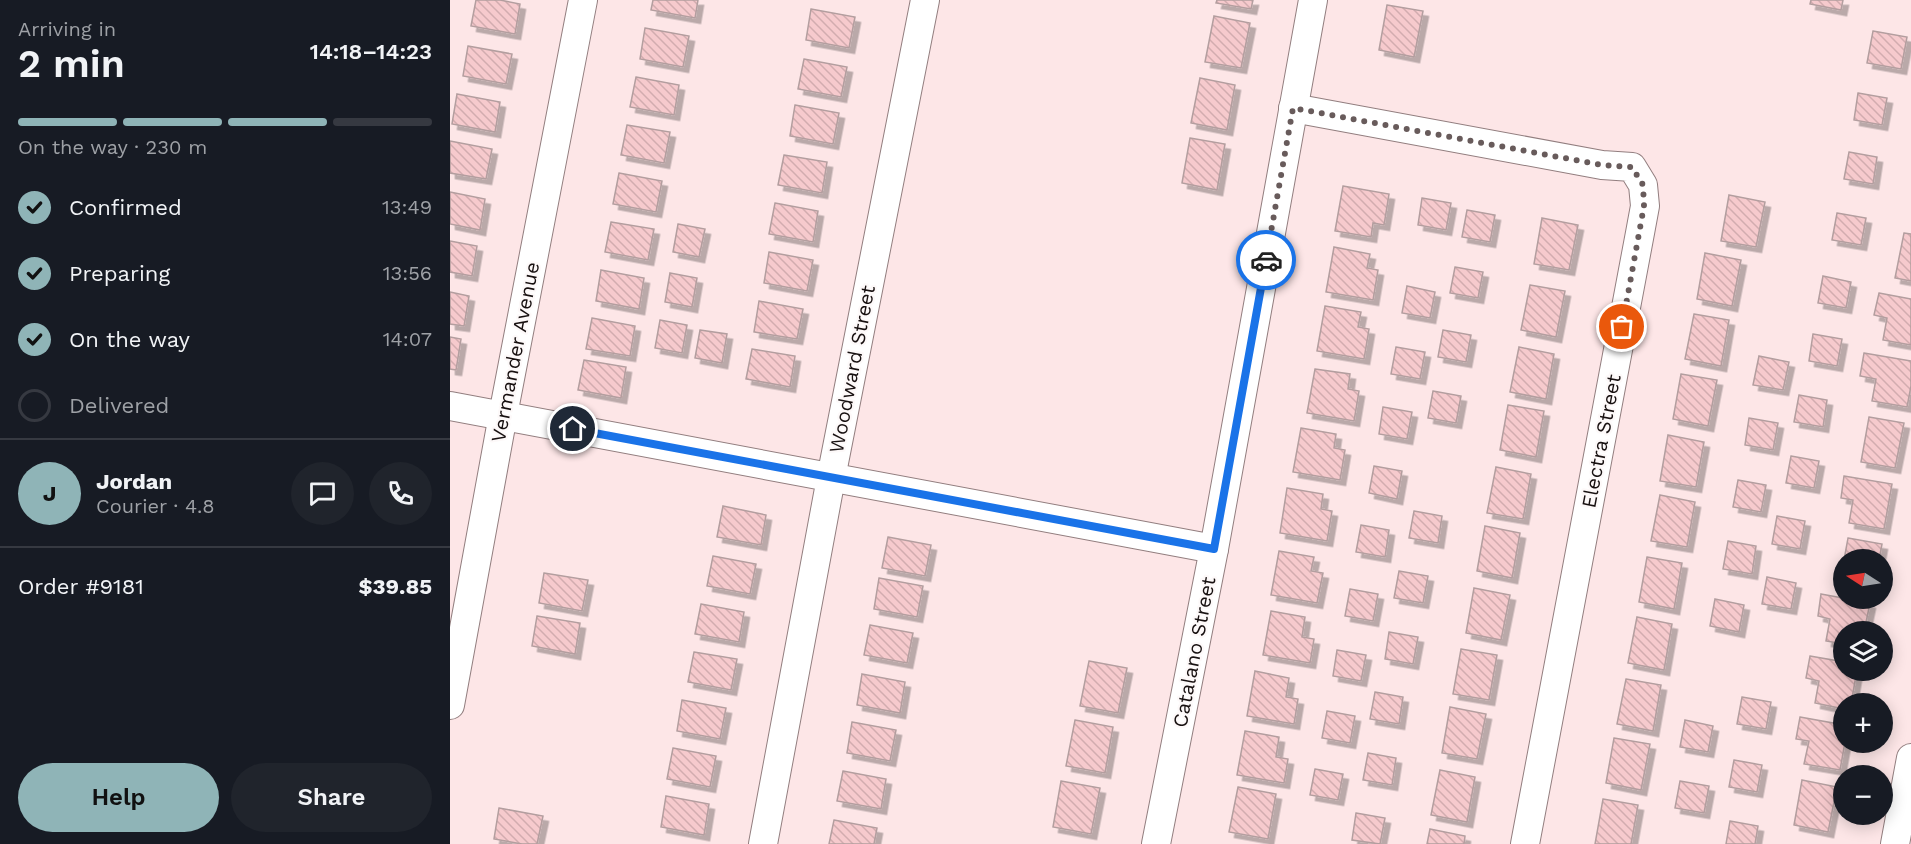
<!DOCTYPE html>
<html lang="en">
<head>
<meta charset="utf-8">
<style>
	body { margin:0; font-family:"Work Sans",sans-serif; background:#20242c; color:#f1f3f6; height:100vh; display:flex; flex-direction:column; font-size:22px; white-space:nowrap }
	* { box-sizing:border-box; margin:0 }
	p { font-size:20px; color:#9ea1a6 }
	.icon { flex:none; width:33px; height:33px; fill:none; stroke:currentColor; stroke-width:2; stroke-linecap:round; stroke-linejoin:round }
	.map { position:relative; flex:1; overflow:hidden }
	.details { display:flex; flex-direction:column; background:#171b24; width:450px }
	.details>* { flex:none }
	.needle { width:39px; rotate:282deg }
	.fabs { position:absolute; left:1383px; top:549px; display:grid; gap:12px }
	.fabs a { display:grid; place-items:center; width:60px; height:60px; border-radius:50%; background:#171b24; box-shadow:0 3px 15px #0003; font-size:30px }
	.pin { position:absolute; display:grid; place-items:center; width:51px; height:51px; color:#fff; margin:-26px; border:3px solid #fff; border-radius:50%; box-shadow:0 2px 6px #0007 }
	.courier { position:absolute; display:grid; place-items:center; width:60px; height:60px; margin:-30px; border:4px solid #1a73e8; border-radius:50%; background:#fff; color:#222; box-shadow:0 2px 8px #0007 }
	.summary em { font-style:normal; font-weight:600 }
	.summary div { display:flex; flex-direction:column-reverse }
	.summary { display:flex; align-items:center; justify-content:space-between; height:102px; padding:0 18px }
	h1 { font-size:39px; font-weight:600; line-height:45px }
	.bar { display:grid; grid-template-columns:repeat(4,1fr); gap:9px 6px; align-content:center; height:72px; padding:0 18px }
	.bar i { height:8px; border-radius:4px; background:#363941 }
	.bar .active { background:#8fb4b7 }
	.bar p { grid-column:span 4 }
	.line { display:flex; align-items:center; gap:15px; padding:0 18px; border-top:2px solid #363941 }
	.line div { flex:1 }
	.round { display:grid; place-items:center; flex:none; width:63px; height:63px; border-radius:32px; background:#20242c }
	ol { padding:0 18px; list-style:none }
	li { display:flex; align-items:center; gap:18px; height:66px }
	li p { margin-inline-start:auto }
	li .icon { padding:6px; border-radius:50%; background:#8fb4b7; color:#111; stroke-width:4 }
	li:last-child { color:#9ea1a6 }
	li i { width:33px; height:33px; border:3px solid #363941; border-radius:50% }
	.button { display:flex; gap:12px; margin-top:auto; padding:12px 18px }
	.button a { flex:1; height:69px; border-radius:36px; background:#8fb4b7; color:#111; font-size:24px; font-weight:600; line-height:69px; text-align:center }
	.button a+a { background:#20242c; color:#f1f3f6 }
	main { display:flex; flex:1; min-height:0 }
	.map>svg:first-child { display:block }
	.building { fill:url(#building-back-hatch); stroke:#b39e9f; stroke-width:1.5; filter:url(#shadow) }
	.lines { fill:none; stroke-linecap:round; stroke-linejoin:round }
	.minor-casing { stroke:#927e7f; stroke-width:30 }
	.minor { stroke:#fff; stroke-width:28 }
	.done { stroke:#685b5b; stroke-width:6; stroke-dasharray:0 10.8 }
	.route { stroke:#1a73e8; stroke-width:8 }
	.labels { text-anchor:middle; stroke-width:4.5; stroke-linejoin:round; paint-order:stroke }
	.street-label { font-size:20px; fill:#171010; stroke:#fdf9f9 }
</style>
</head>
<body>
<main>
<section class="details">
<div class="summary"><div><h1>2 min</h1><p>Arriving in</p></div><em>14:18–14:23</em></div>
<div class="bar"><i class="active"></i><i class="active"></i><i class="active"></i><i></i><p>On the way · 230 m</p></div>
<ol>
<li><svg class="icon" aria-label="check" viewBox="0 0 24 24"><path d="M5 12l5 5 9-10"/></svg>Confirmed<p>13:49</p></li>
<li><svg class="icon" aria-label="check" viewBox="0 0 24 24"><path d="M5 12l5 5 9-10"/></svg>Preparing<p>13:56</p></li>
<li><svg class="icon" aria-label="check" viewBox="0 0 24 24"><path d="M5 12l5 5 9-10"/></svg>On the way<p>14:07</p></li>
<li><i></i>Delivered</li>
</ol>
<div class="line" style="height:108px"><b class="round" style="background:#8fb4b7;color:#111">J</b><div><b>Jordan</b><p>Courier · 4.8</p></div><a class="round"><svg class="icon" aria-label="chat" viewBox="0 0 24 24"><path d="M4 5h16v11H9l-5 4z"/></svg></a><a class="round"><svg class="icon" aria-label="phone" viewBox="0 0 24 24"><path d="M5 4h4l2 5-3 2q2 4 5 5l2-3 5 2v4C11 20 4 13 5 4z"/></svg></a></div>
<div class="line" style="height:78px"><div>Order #9181</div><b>$39.85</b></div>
<div class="button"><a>Help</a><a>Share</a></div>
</section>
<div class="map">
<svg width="1461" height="844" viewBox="0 0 1461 844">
	<defs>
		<pattern id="building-back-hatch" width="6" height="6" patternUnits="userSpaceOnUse" patternTransform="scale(1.5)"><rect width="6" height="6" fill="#f6cacd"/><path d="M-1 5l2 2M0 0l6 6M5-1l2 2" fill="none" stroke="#d2acaf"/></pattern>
		<filter id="shadow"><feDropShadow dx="5.5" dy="5.5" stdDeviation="0" flood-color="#0004"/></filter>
	</defs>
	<rect width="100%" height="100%" fill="#fde6e7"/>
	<g class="building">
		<path d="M26,0H50L70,4L65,34L21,26Z"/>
		<path d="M203,0H248L245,18L201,10Z"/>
		<path d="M767,0H803L801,9L766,3Z"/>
		<path d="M1361,0H1393L1391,10L1360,4Z"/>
		<path d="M937,5L973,11L964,57L929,50Z"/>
		<path d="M361,9L405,17L399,48L356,40Z"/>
		<path d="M764,16L800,23L791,68L755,62Z"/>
		<path d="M195,28L239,36L233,67L190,59Z"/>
		<path d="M1423,31L1457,37L1451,69L1417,63Z"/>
		<path d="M18,46L62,54L56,84L13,76Z"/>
		<path d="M354,59L397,67L391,97L348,89Z"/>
		<path d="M186,77L229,85L224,115L180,107Z"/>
		<path d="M750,78L785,85L777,130L741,123Z"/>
		<path d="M1408,93L1437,98L1432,125L1404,120Z"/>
		<path d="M7,94L50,102L45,132L2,124Z"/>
		<path d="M345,105L389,113L383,144L340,136Z"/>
		<path d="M177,125L220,132L214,163L171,155Z"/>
		<path d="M740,138L775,144L767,190L732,183Z"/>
		<path d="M0,141L42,149L36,179L0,173Z"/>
		<path d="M1399,152L1427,157L1423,184L1394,179Z"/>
		<path d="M334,155L377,162L372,193L328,185Z"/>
		<path d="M169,173L212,181L206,212L163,204Z"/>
		<path d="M893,186L939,194L934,225L923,223L921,237L885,231Z"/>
		<path d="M0,192L35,199L30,230L0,224Z"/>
		<path d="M1279,195L1315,202L1306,247L1271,241Z"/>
		<path d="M972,198L1001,203L996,230L968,225Z"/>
		<path d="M325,203L368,211L363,242L319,234Z"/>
		<path d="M1017,210L1045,215L1040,242L1012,237Z"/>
		<path d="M1387,213L1416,218L1411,245L1382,240Z"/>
		<path d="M1092,218L1128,225L1119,270L1084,264Z"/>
		<path d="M161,222L204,229L198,260L155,252Z"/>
		<path d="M228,224L255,229L249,257L223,252Z"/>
		<path d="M1454,233L1461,234V281L1445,278Z"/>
		<path d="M0,241L27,246L22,276L0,272Z"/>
		<path d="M884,247L920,254L917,268L928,270L923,300L876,292Z"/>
		<path d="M319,252L363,260L357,291L314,283Z"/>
		<path d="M1255,253L1291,260L1282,306L1247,299Z"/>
		<path d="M1005,267L1033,272L1028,298L1000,293Z"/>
		<path d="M151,270L194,278L189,309L146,301Z"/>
		<path d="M220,273L247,278L242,307L215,302Z"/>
		<path d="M1373,276L1401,282L1396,308L1368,303Z"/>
		<path d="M1080,285L1115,291L1106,337L1071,330Z"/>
		<path d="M957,286L985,292L980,318L952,313Z"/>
		<path d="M0,292L19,296L14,326L0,324Z"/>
		<path d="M1429,293L1461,299V345L1433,340L1437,318L1424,315Z"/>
		<path d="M309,301L353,309L347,339L304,332Z"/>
		<path d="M875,306L911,312L908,327L919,329L914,359L867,351Z"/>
		<path d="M1244,314L1279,320L1271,366L1235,359Z"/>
		<path d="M142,318L185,326L180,356L136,349Z"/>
		<path d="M210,320L237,325L232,353L205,348Z"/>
		<path d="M250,330L277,334L272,363L245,358Z"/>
		<path d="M993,330L1021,335L1016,362L988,357Z"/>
		<path d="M1363,334L1392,339L1387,366L1359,361Z"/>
		<path d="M0,337L11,339L6,370L0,369Z"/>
		<path d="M946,347L975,352L970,379L941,374Z"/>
		<path d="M1069,347L1104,354L1096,399L1060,392Z"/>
		<path d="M302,349L345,356L340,387L296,379Z"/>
		<path d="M1414,353L1461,361V386L1457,407L1422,401L1426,379L1410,376Z"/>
		<path d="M1309,356L1339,362L1333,390L1303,385Z"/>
		<path d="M134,360L176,367L171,398L128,390Z"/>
		<path d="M865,369L900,374L898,389L909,391L904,421L857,413Z"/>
		<path d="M1231,374L1267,380L1258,426L1223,419Z"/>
		<path d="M983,391L1011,396L1006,423L978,418Z"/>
		<path d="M1349,395L1377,400L1373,427L1344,422Z"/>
		<path d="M1058,405L1094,411L1086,457L1050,450Z"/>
		<path d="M933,407L962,412L957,439L929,434Z"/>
		<path d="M1419,417L1454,423L1445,468L1411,462Z"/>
		<path d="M1299,418L1328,423L1323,450L1295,445Z"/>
		<path d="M851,428L886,434L884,448L895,450L890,480L843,472Z"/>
		<path d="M1218,435L1254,442L1246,487L1210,481Z"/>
		<path d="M1341,456L1369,461L1364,488L1336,483Z"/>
		<path d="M924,466L952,471L947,499L919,493Z"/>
		<path d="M1046,467L1081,474L1073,519L1037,513Z"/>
		<path d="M1394,476L1442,484L1434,529L1399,523L1403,500L1391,498Z"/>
		<path d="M1288,480L1316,485L1311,512L1283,507Z"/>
		<path d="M837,488L873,494L871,509L882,511L877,541L830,533Z"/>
		<path d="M1210,495L1245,502L1237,547L1201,541Z"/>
		<path d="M273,506L316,515L311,545L267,537Z"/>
		<path d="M964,511L992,516L988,543L959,538Z"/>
		<path d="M1327,516L1355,521L1350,549L1322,544Z"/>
		<path d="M911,525L939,530L935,557L906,552Z"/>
		<path d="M1035,526L1070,533L1062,578L1027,571Z"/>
		<path d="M438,537L481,545L475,576L432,568Z"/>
		<path d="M1398,538L1432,544L1429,560H1394Z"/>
		<path d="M1278,541L1306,546L1302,574L1273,569Z"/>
		<path d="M829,551L864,557L861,571L873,573L867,603L821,595Z"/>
		<path d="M263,556L306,564L300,594L257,586Z"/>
		<path d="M1197,557L1232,563L1224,609L1189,602Z"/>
		<path d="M949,571L978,576L973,603L944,598Z"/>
		<path d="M94,573L138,580L132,611L89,603Z"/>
		<path d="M1317,577L1346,583L1341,609L1312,604Z"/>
		<path d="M429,578L473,586L467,617L424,609Z"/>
		<path d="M1024,588L1060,595L1051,640L1016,633Z"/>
		<path d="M900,589L928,594L923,621L895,616Z"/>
		<path d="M1371,594L1420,603L1414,632H1394V644L1376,641L1380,619L1368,616Z"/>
		<path d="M1265,599L1294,605L1289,632L1260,626Z"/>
		<path d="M251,604L294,612L289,642L245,634Z"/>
		<path d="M821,611L855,617L852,637L864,639L860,663L813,655Z"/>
		<path d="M87,616L130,623L125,654L82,646Z"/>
		<path d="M1187,617L1222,624L1214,670L1178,663Z"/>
		<path d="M420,625L463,633L457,663L414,655Z"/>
		<path d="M939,632L968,637L963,664L935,659Z"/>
		<path d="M1011,649L1047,655L1039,700L1003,694Z"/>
		<path d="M887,650L916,655L911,681L883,676Z"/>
		<path d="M244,652L287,659L281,690L238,682Z"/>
		<path d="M1360,656L1394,662V670H1407L1401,704H1394V709L1365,703L1369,681L1356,678Z"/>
		<path d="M639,661L677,668L668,713L630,706Z"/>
		<path d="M805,671L839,678L836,697L848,699L844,724L797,716Z"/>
		<path d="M412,674L455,682L450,713L407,705Z"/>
		<path d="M1176,679L1211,685L1203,731L1167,724Z"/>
		<path d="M925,692L953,697L949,724L920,719Z"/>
		<path d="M1292,697L1321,702L1316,729L1287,724Z"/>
		<path d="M232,700L276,708L270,739L227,731Z"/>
		<path d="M1000,707L1036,714L1027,759L992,753Z"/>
		<path d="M877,711L905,716L900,743L872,738Z"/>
		<path d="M1350,717L1394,725L1395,742L1390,770L1354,764L1359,741L1346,739Z"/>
		<path d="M625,720L663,727L655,773L616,766Z"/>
		<path d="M1235,720L1263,726L1258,752L1230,747Z"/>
		<path d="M402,722L446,730L440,761L397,753Z"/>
		<path d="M795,731L829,737L826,757L838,759L834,783L787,775Z"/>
		<path d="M1164,738L1200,744L1191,790L1156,783Z"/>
		<path d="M223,748L266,756L260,787L217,779Z"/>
		<path d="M918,753L946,758L942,785L913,780Z"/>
		<path d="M1284,760L1312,765L1307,792L1279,787Z"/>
		<path d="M865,769L893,774L888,800L860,795Z"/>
		<path d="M990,770L1025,777L1017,822L981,815Z"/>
		<path d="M393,771L436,779L431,809L387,801Z"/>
		<path d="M1352,780L1387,787L1378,832L1344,825Z"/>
		<path d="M611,781L650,788L641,834L603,827Z"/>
		<path d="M1230,781L1259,786L1254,813L1225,808Z"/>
		<path d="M788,787L826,794L818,839L779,832Z"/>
		<path d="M216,796L259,804L254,835L211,827Z"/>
		<path d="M1153,799L1188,805L1181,844H1145Z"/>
		<path d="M49,808L93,816L87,844H72L44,839Z"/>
		<path d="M906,813L935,818L930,844L902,840Z"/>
		<path d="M384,820L427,828L424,844H379Z"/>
		<path d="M1280,821L1308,826L1305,844H1276Z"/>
		<path d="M980,829L1015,836L1014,844H977Z"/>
	</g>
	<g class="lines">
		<defs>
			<g id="minor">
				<path d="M843,108L1152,165L1182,167L1193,185L1195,206L1190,233L1075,844"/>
				<path d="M0,406L764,549"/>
				<path d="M0,705L53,415L133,0"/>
				<path d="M313,844L381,478L475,0"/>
				<path d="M706,844L764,549L863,0"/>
				<path d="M1445,844L1461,758"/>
			</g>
		</defs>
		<use href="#minor" class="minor-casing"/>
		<use href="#minor" class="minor"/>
	</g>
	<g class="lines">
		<path class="done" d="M816,260L843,108L1152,165L1182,167L1193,185L1194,206L1172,327"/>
		<path class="route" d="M123,429L764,549L816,260"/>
	</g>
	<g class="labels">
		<g class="street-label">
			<text transform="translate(65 352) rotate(-79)" y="7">Vermander Avenue</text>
			<text transform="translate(402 369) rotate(-79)" y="7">Woodward Street</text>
			<text transform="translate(1151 441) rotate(-79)" y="7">Electra Street</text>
			<text transform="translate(744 652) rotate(-79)" y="7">Catalano Street</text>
		</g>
	</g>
</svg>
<div class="fabs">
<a><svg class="needle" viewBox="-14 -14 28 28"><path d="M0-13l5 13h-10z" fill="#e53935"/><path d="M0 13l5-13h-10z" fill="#9ea1a6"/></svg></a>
<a><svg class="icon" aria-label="layers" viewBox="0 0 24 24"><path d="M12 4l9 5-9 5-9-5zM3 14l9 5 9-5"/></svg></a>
<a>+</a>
<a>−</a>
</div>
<div class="pin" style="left:1172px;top:327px;background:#ea580c"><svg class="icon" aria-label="bag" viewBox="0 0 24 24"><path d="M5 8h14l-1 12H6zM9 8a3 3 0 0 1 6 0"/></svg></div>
<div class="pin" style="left:123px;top:429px;background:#1f2937"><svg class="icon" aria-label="home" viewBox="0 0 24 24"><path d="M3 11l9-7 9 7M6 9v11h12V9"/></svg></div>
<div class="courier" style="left:816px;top:260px"><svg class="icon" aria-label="car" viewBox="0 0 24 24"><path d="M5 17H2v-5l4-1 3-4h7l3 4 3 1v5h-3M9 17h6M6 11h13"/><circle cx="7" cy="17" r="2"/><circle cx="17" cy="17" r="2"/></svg></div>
</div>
</main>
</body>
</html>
